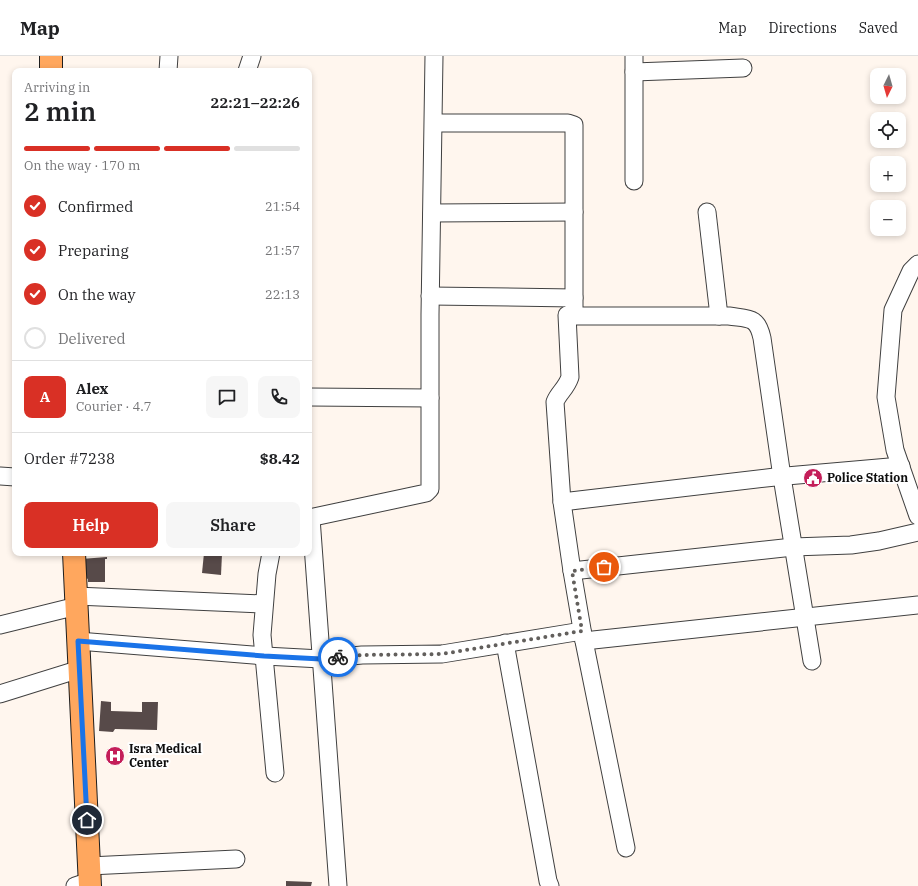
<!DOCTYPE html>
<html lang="en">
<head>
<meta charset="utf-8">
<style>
	body { margin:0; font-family:"IBM Plex Serif",serif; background:#f6f6f6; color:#202124; height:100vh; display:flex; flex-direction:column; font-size:15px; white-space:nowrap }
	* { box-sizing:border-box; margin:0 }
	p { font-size:13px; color:#757577 }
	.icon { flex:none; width:22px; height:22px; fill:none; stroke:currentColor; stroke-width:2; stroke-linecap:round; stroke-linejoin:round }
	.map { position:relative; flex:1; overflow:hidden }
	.sheet { position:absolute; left:12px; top:12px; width:300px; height:488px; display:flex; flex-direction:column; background:#fff; border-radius:8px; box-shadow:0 2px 6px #0003 }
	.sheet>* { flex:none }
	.needle { width:26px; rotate:185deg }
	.tools { position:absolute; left:870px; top:12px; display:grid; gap:8px }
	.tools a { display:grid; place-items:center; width:36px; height:36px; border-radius:8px; background:#fff; box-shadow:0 2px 6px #0003; font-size:20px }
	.pin { position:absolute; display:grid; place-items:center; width:34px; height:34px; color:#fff; margin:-17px; border:2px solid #fff; border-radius:50%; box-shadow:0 1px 4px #0007 }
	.courier { position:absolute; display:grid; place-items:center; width:40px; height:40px; margin:-20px; border:3px solid #1a73e8; border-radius:50%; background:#fff; color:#222; box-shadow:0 1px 5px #0007 }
	.overview em { font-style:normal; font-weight:600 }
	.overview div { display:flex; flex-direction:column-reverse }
	.overview { display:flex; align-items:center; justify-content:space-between; height:68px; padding:0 12px }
	h1 { font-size:26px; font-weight:600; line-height:30px }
	.bar { display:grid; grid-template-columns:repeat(4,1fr); gap:6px 4px; align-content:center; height:48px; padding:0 12px }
	.bar i { height:5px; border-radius:3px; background:#e0e0e0 }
	.bar .current { background:#d93025 }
	.bar p { grid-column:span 4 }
	.line { display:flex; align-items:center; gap:10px; padding:0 12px; border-top:1px solid #e0e0e0 }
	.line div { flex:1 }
	.round { display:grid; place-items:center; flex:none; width:42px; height:42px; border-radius:8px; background:#f6f6f6 }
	ol { padding:0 12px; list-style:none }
	li { display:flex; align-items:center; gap:12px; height:44px }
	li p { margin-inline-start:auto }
	li .icon { padding:4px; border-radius:50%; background:#d93025; color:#fff; stroke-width:4 }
	li:last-child { color:#757577 }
	li i { width:22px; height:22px; border:2px solid #e0e0e0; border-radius:50% }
	.button { display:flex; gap:8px; margin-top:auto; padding:8px 12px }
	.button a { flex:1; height:46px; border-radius:8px; background:#d93025; color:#fff; font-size:16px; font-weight:600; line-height:46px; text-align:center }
	.button a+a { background:#f6f6f6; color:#202124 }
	header { display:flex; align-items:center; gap:24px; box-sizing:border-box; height:56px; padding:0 20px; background:#fff; border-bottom:1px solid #e0e0e0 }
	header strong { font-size:19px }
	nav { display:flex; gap:22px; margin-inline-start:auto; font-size:14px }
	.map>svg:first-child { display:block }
	.building { fill:#574a49 }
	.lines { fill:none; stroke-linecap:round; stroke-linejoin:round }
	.minor-casing { stroke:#404040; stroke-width:19 }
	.major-casing { stroke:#1e1e1e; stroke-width:24 }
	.minor { stroke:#fff; stroke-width:17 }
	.major { stroke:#ffa75e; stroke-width:22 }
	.done { stroke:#625f5c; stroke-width:4; stroke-dasharray:0 7.2 }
	.route { stroke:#1a73e8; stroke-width:5 }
	.labels { text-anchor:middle; stroke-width:4; stroke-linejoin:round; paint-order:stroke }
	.poi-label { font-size:12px; font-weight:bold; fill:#0d0d0d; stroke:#fff; text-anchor:start }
</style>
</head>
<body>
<header>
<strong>Map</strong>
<nav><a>Map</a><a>Directions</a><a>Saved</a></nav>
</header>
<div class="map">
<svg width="918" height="830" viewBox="0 0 918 830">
	<rect width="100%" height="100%" fill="#fff6ee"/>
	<g class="building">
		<path d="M204,497L222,498L221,519L202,517Z"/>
		<path d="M107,501V503H105V526H88V523L86,522L81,503Z"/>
		<path d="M101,645L111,646V655L142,656V646H158L157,674L115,673L113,676L99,675Z"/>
		<path d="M286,825L312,826L311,830H286Z"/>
	</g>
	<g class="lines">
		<defs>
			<g id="minor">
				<path d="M634,0V125"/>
				<path d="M168,15L169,0"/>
				<path d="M247,15L252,0"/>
				<path d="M634,16L743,12"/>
				<path d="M434,67H568L574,69V260"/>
				<path d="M707,156L719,260"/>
				<path d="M432,157L574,156"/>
				<path d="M918,208L911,215L893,254L886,341L895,394L918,460"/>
				<path d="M430,240L574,242"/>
				<path d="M309,341L430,342"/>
				<path d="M0,420L15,421"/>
				<path d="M562,446L775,421L901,410"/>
				<path d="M309,462L426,437L430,433V259L434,0"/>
				<path d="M311,462C319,585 330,707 338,830"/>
				<path d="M271,497L267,518L262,579L275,717"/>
				<path d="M572,515L793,491L851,489L879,485L918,476"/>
				<path d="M76,540L264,548"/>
				<path d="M0,569L77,550"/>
				<path d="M78,585L265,600L321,603L362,599L442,598L582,575"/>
				<path d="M584,585L918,549"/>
				<path d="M505,587L548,825L550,830"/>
				<path d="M0,638L80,613"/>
				<path d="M626,792L584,585L572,515L562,446L555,346C559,336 566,333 570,321L567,259L574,260H729C749,263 757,260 762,282L782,421L812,605"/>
				<path d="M89,810L236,803"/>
				<path d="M75,830L90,825"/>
			</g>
			<g id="major">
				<path d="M51,0V15"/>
				<path d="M74,497L90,830"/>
			</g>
		</defs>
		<use href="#minor" class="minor-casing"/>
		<use href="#major" class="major-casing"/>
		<use href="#minor" class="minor"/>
		<use href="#major" class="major"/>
	</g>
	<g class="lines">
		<path class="done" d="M338,601L362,599L442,598L582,575L572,515L604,511"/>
		<path class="route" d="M87,764L78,585L264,600L321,603L338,601"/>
	</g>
	<defs>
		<symbol id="civic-disc" viewBox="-11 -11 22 22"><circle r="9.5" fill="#c41e59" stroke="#fff"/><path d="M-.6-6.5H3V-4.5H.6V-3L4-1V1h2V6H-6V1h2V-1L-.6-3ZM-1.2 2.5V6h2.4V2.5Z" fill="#fff"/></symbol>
		<symbol id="hospital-disc" viewBox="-11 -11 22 22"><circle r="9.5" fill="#c41e59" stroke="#fff"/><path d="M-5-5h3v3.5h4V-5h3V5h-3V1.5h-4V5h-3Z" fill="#fff"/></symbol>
	</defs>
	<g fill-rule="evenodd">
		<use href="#civic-disc" x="802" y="411" width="22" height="22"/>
		<use href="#hospital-disc" x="104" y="689" width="22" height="22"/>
	</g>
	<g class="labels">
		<g class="poi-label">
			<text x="827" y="426">Police Station</text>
			<text x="129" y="697">Isra Medical<tspan x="129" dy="14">Center</tspan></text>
		</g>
	</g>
</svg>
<div class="tools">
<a><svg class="needle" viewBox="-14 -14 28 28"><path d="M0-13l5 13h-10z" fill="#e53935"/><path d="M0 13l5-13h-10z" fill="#757577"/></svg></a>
<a><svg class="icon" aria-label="locate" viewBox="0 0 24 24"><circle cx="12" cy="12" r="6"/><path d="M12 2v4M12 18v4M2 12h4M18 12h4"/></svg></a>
<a>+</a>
<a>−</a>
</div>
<div class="pin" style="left:604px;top:511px;background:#ea580c"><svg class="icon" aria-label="bag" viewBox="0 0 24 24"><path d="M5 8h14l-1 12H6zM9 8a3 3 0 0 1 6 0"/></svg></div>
<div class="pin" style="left:87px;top:764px;background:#1f2937"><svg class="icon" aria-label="home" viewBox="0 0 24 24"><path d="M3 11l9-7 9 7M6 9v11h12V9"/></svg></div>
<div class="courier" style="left:338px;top:601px"><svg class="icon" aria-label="bike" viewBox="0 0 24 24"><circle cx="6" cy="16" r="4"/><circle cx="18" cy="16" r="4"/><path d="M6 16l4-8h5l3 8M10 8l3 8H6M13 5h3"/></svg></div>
<section class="sheet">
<div class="overview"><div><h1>2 min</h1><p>Arriving in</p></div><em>22:21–22:26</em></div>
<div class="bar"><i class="current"></i><i class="current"></i><i class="current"></i><i></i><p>On the way · 170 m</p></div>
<ol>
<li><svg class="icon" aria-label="check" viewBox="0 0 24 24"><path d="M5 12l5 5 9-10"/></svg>Confirmed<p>21:54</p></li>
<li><svg class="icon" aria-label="check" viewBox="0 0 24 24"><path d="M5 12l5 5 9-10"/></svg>Preparing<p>21:57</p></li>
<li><svg class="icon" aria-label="check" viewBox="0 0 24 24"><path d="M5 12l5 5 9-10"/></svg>On the way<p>22:13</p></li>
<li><i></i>Delivered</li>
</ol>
<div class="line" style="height:72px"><b class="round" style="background:#d93025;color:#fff">A</b><div><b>Alex</b><p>Courier · 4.7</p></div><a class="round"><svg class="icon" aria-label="chat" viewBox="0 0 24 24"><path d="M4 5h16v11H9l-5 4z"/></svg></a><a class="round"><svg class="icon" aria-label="phone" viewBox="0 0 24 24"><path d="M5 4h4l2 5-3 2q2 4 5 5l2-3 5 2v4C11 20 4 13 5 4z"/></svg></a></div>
<div class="line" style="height:52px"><div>Order #7238</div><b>$8.42</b></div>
<div class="button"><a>Help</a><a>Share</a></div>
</section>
</div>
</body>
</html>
